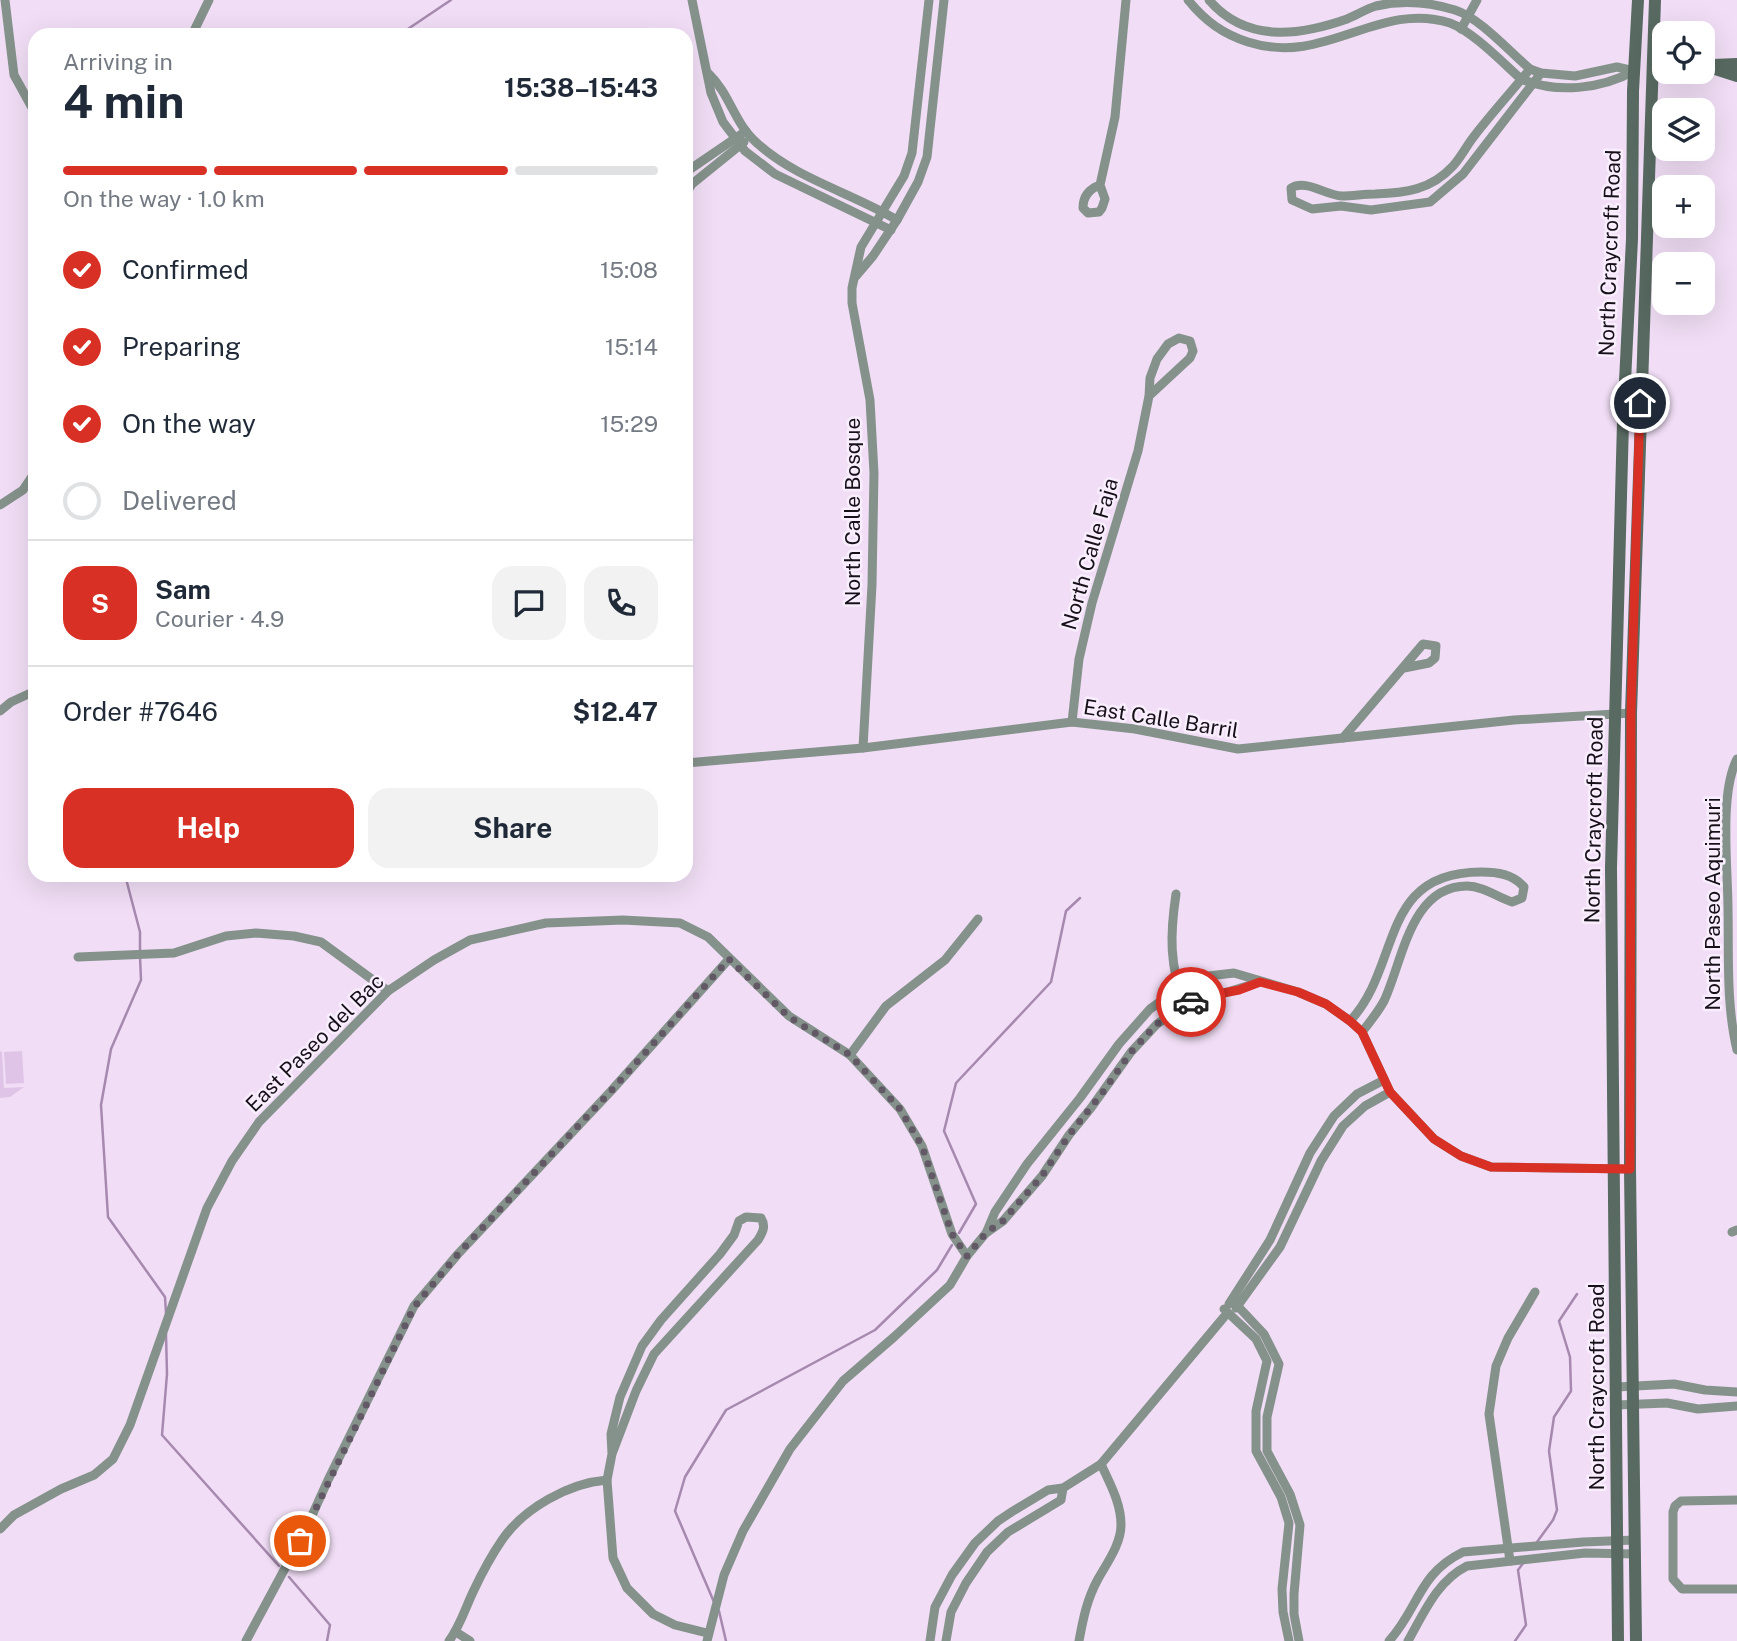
<!DOCTYPE html>
<html lang="en">
<head>
<meta charset="utf-8">
<style>
	body { margin:0; font-family:"Public Sans",sans-serif; background:#f2f2f3; color:#1f2937; height:100vh; display:flex; flex-direction:column; font-size:26px; white-space:nowrap }
	* { box-sizing:border-box; margin:0 }
	p { font-size:23px; color:#747a83 }
	.icon { flex:none; width:38px; height:38px; fill:none; stroke:currentColor; stroke-width:2; stroke-linecap:round; stroke-linejoin:round }
	.map { position:relative; flex:1; overflow:hidden }
	.side { position:absolute; left:28px; top:28px; width:665px; height:854px; display:flex; flex-direction:column; background:#fff; border-radius:21px; box-shadow:0 7px 28px #0002 }
	.side>* { flex:none }
	.fabs { position:absolute; left:1652px; top:21px; display:grid; gap:14px }
	.fabs a { display:grid; place-items:center; width:63px; height:63px; border-radius:14px; background:#fff; box-shadow:0 7px 28px #0002; font-size:35px }
	.pin { position:absolute; display:grid; place-items:center; width:60px; height:60px; color:#fff; margin:-30px; border:4px solid #fff; border-radius:50%; box-shadow:0 2px 7px #0007 }
	.courier { position:absolute; display:grid; place-items:center; width:70px; height:70px; margin:-35px; border:5px solid #d93025; border-radius:50%; background:#fff; color:#222; box-shadow:0 2px 9px #0007 }
	.overview em { font-style:normal; font-weight:700 }
	.overview div { display:flex; flex-direction:column-reverse }
	.overview { display:flex; align-items:center; justify-content:space-between; height:119px; padding:0 35px }
	h1 { font-size:46px; font-weight:700; line-height:52px }
	.bar { display:grid; grid-template-columns:repeat(4,1fr); gap:10px 7px; align-content:center; height:84px; padding:0 35px }
	.bar i { height:9px; border-radius:5px; background:#e0e1e3 }
	.bar .on { background:#d93025 }
	.bar p { grid-column:span 4 }
	.line { display:flex; align-items:center; gap:18px; padding:0 35px; border-top:2px solid #e0e1e3 }
	.line div { flex:1 }
	.round { display:grid; place-items:center; flex:none; width:74px; height:74px; border-radius:21px; background:#f2f2f3 }
	ol { padding:0 35px; list-style:none }
	li { display:flex; align-items:center; gap:21px; height:77px }
	li p { margin-inline-start:auto }
	li .icon { padding:7px; border-radius:50%; background:#d93025; color:#fff; stroke-width:4 }
	li:last-child { color:#747a83 }
	li i { width:38px; height:38px; border:4px solid #e0e1e3; border-radius:50% }
	.cta { display:flex; gap:14px; margin-top:auto; padding:14px 35px }
	.cta a { flex:1; height:80px; border-radius:21px; background:#d93025; color:#fff; font-size:28px; font-weight:700; line-height:80px; text-align:center }
	.cta a+a { background:#f2f2f3; color:#1f2937 }
	.map>svg:first-child { display:block }
	.green { fill:#dfc4e7 }
	.lines { fill:none; stroke-linecap:round; stroke-linejoin:round }
	.stream { stroke:#a789b0; stroke-width:2.5 }
	.street { stroke:#85928b; stroke-width:9 }
	.secondary { stroke:#586a61; stroke-width:12 }
	.done { stroke:#635866; stroke-width:7; stroke-dasharray:0 12.6 }
	.route { stroke:#d93025; stroke-width:9 }
	.labels { text-anchor:middle; stroke-width:5; stroke-linejoin:round; paint-order:stroke }
	.street-label { font-size:21px; fill:#161018; stroke:#f9eefd }
</style>
</head>
<body>
<div class="map">
<svg width="1737" height="1641" viewBox="0 0 1737 1641">
	<rect width="100%" height="100%" fill="#f1def6"/>
	<g class="green">
		<path d="M0,1051L2,1052L4,1088L24,1087L10,1097L0,1098Z"/>
		<path d="M22,1051L24,1083L6,1084L4,1052Z"/>
	</g>
	<g class="lines">
		<g class="stream">
			<path d="M399,35L451,0"/>
			<path d="M125,875L140,932V950"/>
			<path d="M140,957L141,980L111,1049L101,1105L108,1217L165,1297L166,1313"/>
			<path d="M959,1233L976,1204L944,1131L956,1083L1051,982L1066,911L1080,898"/>
			<path d="M166,1334L167,1374L162,1435L279,1566"/>
			<path d="M1537,1542L1553,1520L1557,1510L1549,1451L1554,1417L1571,1391L1570,1357L1559,1321L1577,1294"/>
			<path d="M289,1577L330,1625L327,1641"/>
			<path d="M714,1602L675,1511L685,1477L726,1410L875,1330L937,1270L952,1245"/>
			<path d="M719,1611L726,1641"/>
			<path d="M1515,1641L1526,1625L1518,1570L1524,1562"/>
		</g>
		<g class="street">
			<path d="M5,0L14,75L35,113"/>
			<path d="M692,0L711,93L723,122L745,151L775,174L891,230"/>
			<path d="M1188,0C1205,21 1223,34 1248,42C1326,67 1378,0 1450,23C1472,31 1503,63 1521,79C1557,94 1601,89 1634,71"/>
			<path d="M1209,0C1246,43 1299,36 1347,19C1357,15 1366,9 1376,6C1402,0 1429,2 1455,10C1480,18 1509,51 1530,69L1541,73L1575,76L1617,67L1634,71"/>
			<path d="M1461,29L1477,0"/>
			<path d="M192,35L209,0"/>
			<path d="M1530,69C1512,91 1492,113 1475,135C1467,145 1461,157 1453,166C1431,190 1405,193 1375,194C1364,194 1353,196 1342,196C1325,195 1306,179 1291,188L1292,200L1312,209L1341,206L1371,210L1430,202L1463,174L1541,73"/>
			<path d="M708,73C731,95 734,124 758,144C797,179 852,193 897,220"/>
			<path d="M686,172L746,131"/>
			<path d="M1100,185C1089,189 1083,196 1083,208L1088,213L1099,212L1102,208L1105,199L1100,185L1115,117L1126,0"/>
			<path d="M686,193L692,184L744,142"/>
			<path d="M856,276L873,256L897,220L918,182L927,157L944,0"/>
			<path d="M0,505L23,490L35,472"/>
			<path d="M0,711L11,702L35,691"/>
			<path d="M1072,722L1079,659L1092,603L1138,451L1149,396L1150,378L1157,359L1168,344L1179,338L1190,341L1193,351L1190,358L1149,396"/>
			<path d="M1343,738L1423,644L1436,646L1435,658L1429,663L1404,668"/>
			<path d="M863,748L872,585L874,473L870,400L852,303V288L861,247L904,176L912,153L929,0"/>
			<path d="M1737,759C1719,794 1728,869 1728,909C1729,956 1726,1004 1737,1050"/>
			<path d="M686,763L863,748L1072,722L1135,729L1238,749L1514,720L1631,713"/>
			<path d="M1176,894C1170,934 1169,966 1185,1005"/>
			<path d="M78,957L174,953L226,936L256,933L294,936L321,942L388,991"/>
			<path d="M1350,1021C1402,966 1378,872 1481,872C1497,872 1513,874 1524,887L1522,898L1512,902C1497,897 1483,886 1467,886C1410,886 1403,961 1384,1001C1378,1012 1370,1022 1362,1032"/>
			<path d="M850,1055L886,1006L945,960L978,919"/>
			<path d="M987,1231L995,1212L1027,1164L1080,1098L1119,1044L1150,1009L1178,989L1208,976L1234,973L1298,992L1326,1004L1350,1021L1362,1032L1390,1092L1434,1139L1461,1156L1491,1167L1630,1169"/>
			<path d="M1732,1232L1737,1230"/>
			<path d="M1232,1300L1264,1334L1279,1364L1267,1417V1451L1290,1494L1300,1525L1294,1594V1614L1299,1641"/>
			<path d="M1229,1304L1270,1240L1310,1153L1334,1116L1357,1094L1384,1080"/>
			<path d="M1236,1308L1280,1247L1321,1161L1343,1126L1365,1106L1390,1092"/>
			<path d="M1224,1309L1256,1339L1267,1361L1256,1411V1451L1281,1497L1289,1523L1282,1589L1283,1612L1289,1641"/>
			<path d="M1617,1387L1674,1384L1705,1390L1737,1392"/>
			<path d="M1617,1405L1667,1403L1698,1409L1737,1406"/>
			<path d="M612,1454L636,1391L654,1354L758,1240C763,1232 766,1226 761,1218L746,1217L739,1221L734,1235L720,1254L661,1320L642,1346L620,1397L611,1434L612,1454L607,1480L613,1558L627,1588L653,1614L675,1625L707,1633"/>
			<path d="M1737,1500L1681,1501L1675,1506L1673,1512V1579L1682,1589H1737"/>
			<path d="M0,1529L14,1515L61,1489L94,1475L113,1459L130,1425L207,1208L232,1161L259,1122L388,991L434,960L470,940L546,923L623,920L680,923L708,937L789,1016L850,1055L900,1109L922,1146L952,1234L967,1256"/>
			<path d="M1510,1561L1489,1414L1496,1366L1508,1338L1535,1292"/>
			<path d="M456,1632L470,1641"/>
			<path d="M246,1641L305,1531L328,1480L414,1306L458,1254L611,1091L729,959"/>
			<path d="M449,1641C460,1626 465,1609 473,1592C481,1575 491,1556 502,1540C524,1508 569,1483 607,1480"/>
			<path d="M707,1641L724,1575L743,1531L790,1449L843,1381L894,1337L950,1285L967,1256L986,1233L1003,1221L1042,1176L1069,1135L1091,1108L1131,1052L1157,1024L1185,1005L1260,982"/>
			<path d="M930,1641L935,1607L952,1575L975,1543L998,1521L1013,1511L1048,1490L1063,1488L1101,1464L1224,1317"/>
			<path d="M946,1641L951,1612L966,1583L987,1552L1008,1532L1061,1500L1063,1488"/>
			<path d="M1079,1641C1083,1619 1087,1599 1098,1579C1107,1563 1121,1544 1121,1525C1121,1503 1110,1484 1101,1464"/>
			<path d="M1389,1641C1419,1608 1418,1574 1463,1552L1583,1542L1635,1540"/>
			<path d="M1408,1641C1424,1613 1437,1581 1467,1566L1585,1553L1636,1554"/>
		</g>
		<g class="secondary">
			<path d="M1703,65L1737,76"/>
			<path d="M1713,65L1737,64"/>
			<path d="M1618,1641L1611,868L1623,422L1632,239L1633,91L1638,0"/>
			<path d="M1636,1641L1630,1169L1631,713L1655,0"/>
		</g>
	</g>
	<g class="lines">
		<path class="done" d="M300,1541L414,1307L458,1254L611,1091L729,959L789,1017L850,1055L900,1109L922,1146L952,1234L967,1256L986,1233L1003,1221L1042,1176L1069,1135L1103,1092L1131,1052L1157,1024L1191,1002"/>
		<path class="route" d="M1191,1002L1213,995L1239,990L1260,982L1298,992L1326,1004L1350,1021L1362,1032L1390,1092L1434,1139L1461,1156L1491,1167L1630,1169L1631,713L1640,403"/>
	</g>
	<g class="labels">
		<g class="street-label">
			<text transform="translate(1610 253) rotate(-88)" y="7">North Craycroft Road</text>
			<text transform="translate(853 512) rotate(-90)" y="7">North Calle Bosque</text>
			<text transform="translate(1090 554) rotate(-74)" y="7">North Calle Faja</text>
			<text transform="translate(1161 719) rotate(9)" y="7">East Calle Barril</text>
			<text transform="translate(1594 820) rotate(-89)" y="7">North Craycroft Road</text>
			<text transform="translate(1713 904) rotate(-90)" y="7">North Paseo Aquimuri</text>
			<text transform="translate(315 1043) rotate(-45)" y="7">East Paseo del Bac</text>
			<text transform="translate(1597 1387) rotate(-90)" y="7">North Craycroft Road</text>
		</g>
	</g>
</svg>
<div class="fabs">
<a><svg class="icon" aria-label="locate" viewBox="0 0 24 24"><circle cx="12" cy="12" r="6"/><path d="M12 2v4M12 18v4M2 12h4M18 12h4"/></svg></a>
<a><svg class="icon" aria-label="layers" viewBox="0 0 24 24"><path d="M12 4l9 5-9 5-9-5zM3 14l9 5 9-5"/></svg></a>
<a>+</a>
<a>−</a>
</div>
<div class="pin" style="left:300px;top:1541px;background:#ea580c"><svg class="icon" aria-label="bag" viewBox="0 0 24 24"><path d="M5 8h14l-1 12H6zM9 8a3 3 0 0 1 6 0"/></svg></div>
<div class="pin" style="left:1640px;top:403px;background:#1f2937"><svg class="icon" aria-label="home" viewBox="0 0 24 24"><path d="M3 11l9-7 9 7M6 9v11h12V9"/></svg></div>
<div class="courier" style="left:1191px;top:1002px"><svg class="icon" aria-label="car" viewBox="0 0 24 24"><path d="M5 17H2v-5l4-1 3-4h7l3 4 3 1v5h-3M9 17h6M6 11h13"/><circle cx="7" cy="17" r="2"/><circle cx="17" cy="17" r="2"/></svg></div>
<section class="side">
<div class="overview"><div><h1>4 min</h1><p>Arriving in</p></div><em>15:38–15:43</em></div>
<div class="bar"><i class="on"></i><i class="on"></i><i class="on"></i><i></i><p>On the way · 1.0 km</p></div>
<ol>
<li><svg class="icon" aria-label="check" viewBox="0 0 24 24"><path d="M5 12l5 5 9-10"/></svg>Confirmed<p>15:08</p></li>
<li><svg class="icon" aria-label="check" viewBox="0 0 24 24"><path d="M5 12l5 5 9-10"/></svg>Preparing<p>15:14</p></li>
<li><svg class="icon" aria-label="check" viewBox="0 0 24 24"><path d="M5 12l5 5 9-10"/></svg>On the way<p>15:29</p></li>
<li><i></i>Delivered</li>
</ol>
<div class="line" style="height:126px"><b class="round" style="background:#d93025;color:#fff">S</b><div><b>Sam</b><p>Courier · 4.9</p></div><a class="round"><svg class="icon" aria-label="chat" viewBox="0 0 24 24"><path d="M4 5h16v11H9l-5 4z"/></svg></a><a class="round"><svg class="icon" aria-label="phone" viewBox="0 0 24 24"><path d="M5 4h4l2 5-3 2q2 4 5 5l2-3 5 2v4C11 20 4 13 5 4z"/></svg></a></div>
<div class="line" style="height:91px"><div>Order #7646</div><b>$12.47</b></div>
<div class="cta"><a>Help</a><a>Share</a></div>
</section>
</div>
</body>
</html>
